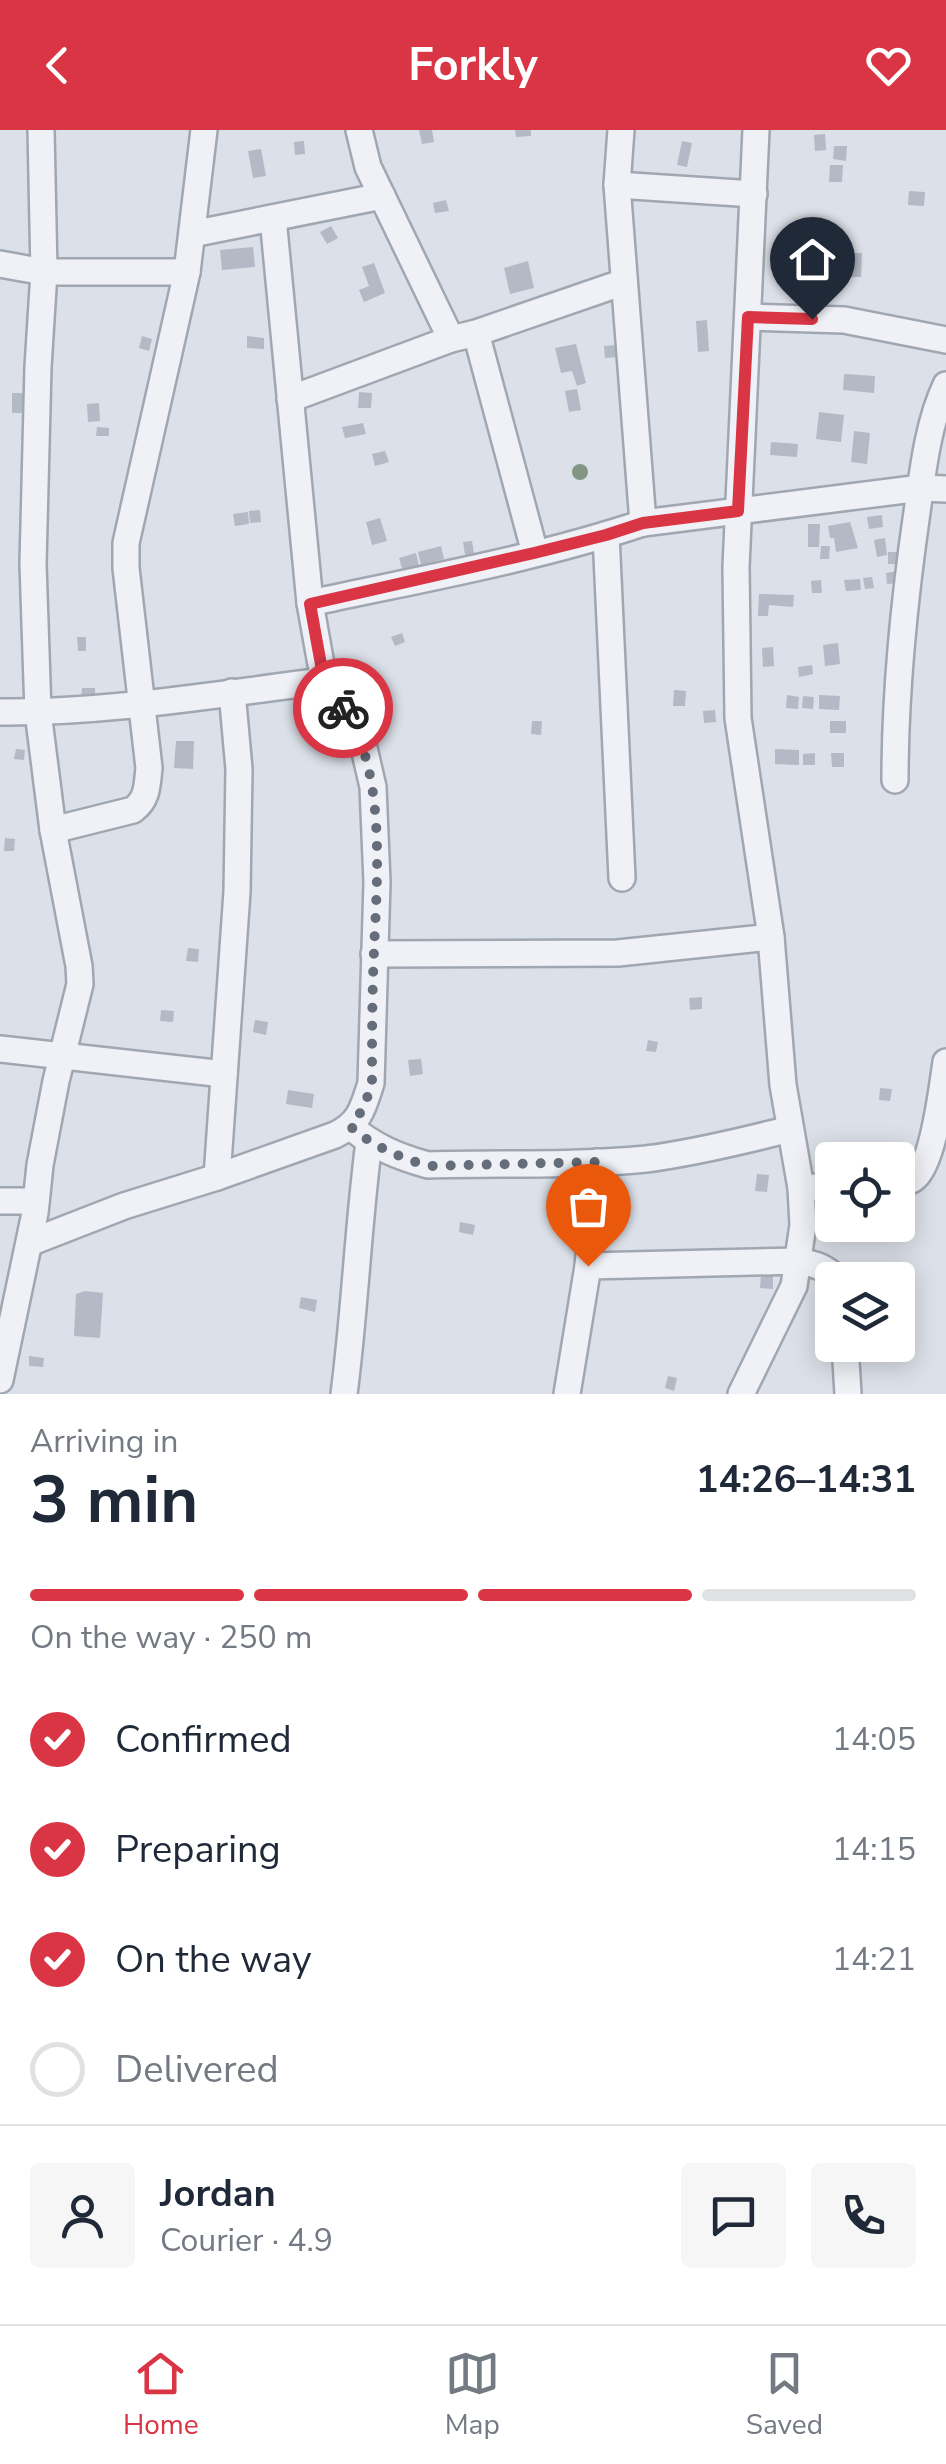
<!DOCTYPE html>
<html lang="en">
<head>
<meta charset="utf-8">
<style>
	body { margin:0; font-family:"Nunito Sans",sans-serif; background:#f6f6f7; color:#1f2937; height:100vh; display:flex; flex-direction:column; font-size:38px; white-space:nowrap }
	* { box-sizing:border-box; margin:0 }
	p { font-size:32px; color:#747a83 }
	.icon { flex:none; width:55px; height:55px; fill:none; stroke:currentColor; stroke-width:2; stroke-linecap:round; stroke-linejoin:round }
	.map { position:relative; height:1264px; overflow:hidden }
	.side { display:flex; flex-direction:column; background:#fff; flex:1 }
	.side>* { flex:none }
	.controls { position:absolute; left:815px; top:1012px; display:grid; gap:20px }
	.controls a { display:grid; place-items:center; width:100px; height:100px; border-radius:10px; background:#fff; box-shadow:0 5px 25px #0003; font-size:50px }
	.pin { position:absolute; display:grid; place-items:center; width:85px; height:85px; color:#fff; margin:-102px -42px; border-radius:50% 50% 50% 0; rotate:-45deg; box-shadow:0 0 10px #0007 }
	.pin .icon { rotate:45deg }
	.courier { position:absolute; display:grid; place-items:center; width:100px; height:100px; margin:-50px; border:8px solid #d93544; border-radius:50%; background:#fff; color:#222; box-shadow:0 2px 12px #0007 }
	.headline em { font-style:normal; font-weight:700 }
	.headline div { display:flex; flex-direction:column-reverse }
	.headline { display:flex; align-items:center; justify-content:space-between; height:170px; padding:0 30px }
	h1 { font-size:65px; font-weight:700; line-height:75px }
	.bar { display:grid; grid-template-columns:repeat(4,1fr); gap:15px 10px; align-content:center; height:120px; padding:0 30px }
	.bar i { height:12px; border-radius:8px; background:#e0e1e3 }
	.bar .selected { background:#d93544 }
	.bar p { grid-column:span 4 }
	.line { display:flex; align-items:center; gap:25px; padding:0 30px; border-top:2px solid #e0e1e3 }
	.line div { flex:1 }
	.round { display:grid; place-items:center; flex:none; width:105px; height:105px; border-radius:10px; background:#f6f6f7 }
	ol { padding:0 30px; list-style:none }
	li { display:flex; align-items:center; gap:30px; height:110px }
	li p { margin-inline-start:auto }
	li .icon { padding:10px; border-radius:50%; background:#d93544; color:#fff; stroke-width:4 }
	li:last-child { color:#747a83 }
	li i { width:55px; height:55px; border:5px solid #e0e1e3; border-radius:50% }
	header { display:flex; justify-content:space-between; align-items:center; height:130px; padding:0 30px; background:#d93544; color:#fff; font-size:45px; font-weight:700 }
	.tabs { display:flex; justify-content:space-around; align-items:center; height:140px; border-top:2px solid #e0e1e3; background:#fff; font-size:28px; color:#747a83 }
	.tabs a { display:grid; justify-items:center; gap:5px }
	.tabs .selected { color:#d93544 }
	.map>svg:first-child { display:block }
	.building { fill:#b3b9c5 }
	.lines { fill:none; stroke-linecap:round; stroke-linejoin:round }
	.minor-casing { stroke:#a1a7b2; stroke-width:30 }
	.minor { stroke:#eff1f6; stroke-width:25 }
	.tree { fill:#819783 }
	.done { stroke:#656c7a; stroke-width:10; stroke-dasharray:0 18 }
	.route { stroke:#d93544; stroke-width:12 }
</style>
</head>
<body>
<header><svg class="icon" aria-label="back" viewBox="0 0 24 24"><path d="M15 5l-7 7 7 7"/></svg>Forkly<svg class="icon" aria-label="heart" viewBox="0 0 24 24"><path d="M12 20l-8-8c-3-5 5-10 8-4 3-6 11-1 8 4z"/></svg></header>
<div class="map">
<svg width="946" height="1264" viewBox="0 0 946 1264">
	<rect width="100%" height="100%" fill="#dce0e8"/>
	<g class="building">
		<path d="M419,0H432L434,12L422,14Z"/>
		<path d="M515,0H531V6L516,7Z"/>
		<path d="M825,4L826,20L815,21L814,5Z"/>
		<path d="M304,11L305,24L295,25L294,12Z"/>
		<path d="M682,11L692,13L687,37L677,35Z"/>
		<path d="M834,16H847L846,31L833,29Z"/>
		<path d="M261,19L266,46L253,48L248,21Z"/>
		<path d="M830,35H843L842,52H829Z"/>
		<path d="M909,61L925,62L924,76L908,75Z"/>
		<path d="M446,70L449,81L435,83L433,73Z"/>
		<path d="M331,96L338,108L327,114L320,102Z"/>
		<path d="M253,117L255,137L222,140L220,120Z"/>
		<path d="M848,123H862L861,147H847Z"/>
		<path d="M528,131L534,158L510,164L504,138Z"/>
		<path d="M374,133L385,163L364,172L359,160L369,156L362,137Z"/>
		<path d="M707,190L709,221L698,222L696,191Z"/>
		<path d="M142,206L152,209L149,221L139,218Z"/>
		<path d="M247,206L264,208V219L247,218Z"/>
		<path d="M576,214L586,253L577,256L572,241L561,243L555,218Z"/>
		<path d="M618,215L620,227L605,228L604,216Z"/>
		<path d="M844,244L875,246L874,263L843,260Z"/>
		<path d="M577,259L581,280L569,282L565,261Z"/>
		<path d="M359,262L372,263L371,278H358Z"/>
		<rect x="12" y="263" width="13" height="20"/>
		<path d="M99,273L100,291L88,292L87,274Z"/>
		<path d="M819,282L844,285L841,312L816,309Z"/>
		<path d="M363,293L366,304L345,308L342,297Z"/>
		<path d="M97,297L109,298V306H96Z"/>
		<path d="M854,301L870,303L867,334L851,332Z"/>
		<path d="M771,312L798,314L797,327L770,325Z"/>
		<path d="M385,321L389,332L375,336L372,324Z"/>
		<path d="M260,380L261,392L250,393L249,381Z"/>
		<path d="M248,382L249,394L235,396L233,384Z"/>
		<path d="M882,385L883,397L869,399L867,387Z"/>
		<path d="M380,388L387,411L372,415L366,392Z"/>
		<path d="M850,392L858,418L836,422L834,408H830L828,396Z"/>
		<path d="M808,394H820L819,417H808Z"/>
		<path d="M885,408L887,425L877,427L874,410Z"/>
		<path d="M472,411L474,424L465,425L463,412Z"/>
		<path d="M441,416L444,429L421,435L418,422Z"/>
		<path d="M821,416H830L829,429H820Z"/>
		<rect x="888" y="422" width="15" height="12"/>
		<path d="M416,423L419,436L403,441L399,428Z"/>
		<path d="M899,441L900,453L887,454L886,443Z"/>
		<path d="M872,447L874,458L865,459L863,448Z"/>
		<path d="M860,449L861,460L846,461L844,450Z"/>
		<path d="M821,450L822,463H812L811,451Z"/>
		<path d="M759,464L794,465L793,477L769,475L768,486H758Z"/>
		<path d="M402,503L405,512L395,516L391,507Z"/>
		<path d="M77,507H86V521H78Z"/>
		<path d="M838,513L840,534L825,536L823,515Z"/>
		<path d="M773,517L774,536L763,537L762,518Z"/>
		<path d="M812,535L813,544L799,547L798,537Z"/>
		<path d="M82,558H95V571L81,570Z"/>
		<path d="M674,560L686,561L685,576H673Z"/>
		<path d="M787,565L799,567L798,579L786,578Z"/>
		<path d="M819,565L840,566L839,580L819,579Z"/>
		<path d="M803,566L814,567L813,579L802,578Z"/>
		<path d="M715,580L716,592L704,593L703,581Z"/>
		<path d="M532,591H542L541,605L531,604Z"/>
		<rect x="830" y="591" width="16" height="12"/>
		<path d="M176,611H194L193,639L174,638Z"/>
		<path d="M16,619L25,620L24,630L14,629Z"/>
		<path d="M775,619L799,620V635L775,634Z"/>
		<path d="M815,623V635H803V624Z"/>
		<path d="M831,623H844V637H832Z"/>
		<path d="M5,708L15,709L14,721H4Z"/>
		<path d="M188,818L199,819L198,832L186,831Z"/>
		<path d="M702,867V879L690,880L689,868Z"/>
		<path d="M161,880L174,881L173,892L160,891Z"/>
		<path d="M255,890L268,892L266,905L253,902Z"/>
		<path d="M648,910L658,912L656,922L646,921Z"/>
		<path d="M421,929L423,944L410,946L408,930Z"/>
		<path d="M880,958L892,959L890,971L879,970Z"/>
		<path d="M288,960L314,964L312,978L286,974Z"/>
		<path d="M757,1044L769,1045L767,1062L755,1061Z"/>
		<path d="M460,1092L475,1095L473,1105L459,1102Z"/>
		<path d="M761,1144L773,1145V1159L760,1158Z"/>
		<path d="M85,1161L103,1163L100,1208L74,1206L76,1164Z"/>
		<path d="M301,1167L317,1170L315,1182L299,1178Z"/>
		<path d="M29,1226L44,1228L43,1237L29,1236Z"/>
		<path d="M668,1246L677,1248L674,1261L665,1258Z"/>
	</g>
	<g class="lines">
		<defs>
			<g id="minor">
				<path d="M359,0L368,37L451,209"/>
				<path d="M621,0L617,55L643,393"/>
				<path d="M617,55L754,64"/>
				<path d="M192,104L382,66"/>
				<path d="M0,134L44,142H187"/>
				<path d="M748,187L844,190L946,210"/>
				<path d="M476,203L535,423"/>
				<path d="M290,269L451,209L476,203L624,152"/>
				<path d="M606,405L622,748"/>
				<path d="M310,473C421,449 535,429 643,393L921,358L946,359"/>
				<path d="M0,582C108,583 217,564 324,551"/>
				<path d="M895,650C895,560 904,472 917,382C923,340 928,293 946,255"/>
				<path d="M53,700L133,680C148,669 147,655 149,638L126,438V413L187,142L204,0"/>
				<path d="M374,824L618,823L771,807"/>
				<path d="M0,919L224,944"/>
				<path d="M351,997C374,1017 399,1027 428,1035C500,1033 574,1036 646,1029C694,1023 743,1011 790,999"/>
				<path d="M217,1047L237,762L239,639L232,562"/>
				<path d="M898,1052C903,1052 909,1052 913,1049C934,1035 942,957 946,932"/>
				<path d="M801,1058L832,1056"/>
				<path d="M0,1071H36"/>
				<path d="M29,1113L124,1076L217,1047L335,1005C360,993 363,978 371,953L377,752L373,657L364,618L350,589L324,551L310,473L273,88"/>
				<path d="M588,1136L799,1131C814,1134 827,1137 837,1150"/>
				<path d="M845,1215L848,1264"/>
				<path d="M0,1250L35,1083L40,1035L56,951L80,854L79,836L53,700L38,582L33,434L38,237L44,142L41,0"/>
				<path d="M344,1264C355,1180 358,1096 369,1012"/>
				<path d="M567,1264L588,1136L597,1032"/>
				<path d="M741,1264L794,1156L803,1095L801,1058L783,955L771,807L738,588L736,437L756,0"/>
			</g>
		</defs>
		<use href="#minor" class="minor-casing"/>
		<use href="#minor" class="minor"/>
	</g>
	<circle class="tree" cx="580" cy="342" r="8"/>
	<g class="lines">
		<path class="done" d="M343,578C387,640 377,748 374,821C372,865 372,909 372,953L364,977L351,997C374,1017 399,1027 428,1036L597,1032L588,1136"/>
		<path class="route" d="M343,578L324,551L310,474L534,423L606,405L643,393L738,381L748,187L812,189"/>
	</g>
</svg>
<div class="controls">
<a><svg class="icon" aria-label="locate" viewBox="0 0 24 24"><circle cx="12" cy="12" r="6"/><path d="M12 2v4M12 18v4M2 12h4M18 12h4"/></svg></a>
<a><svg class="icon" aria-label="layers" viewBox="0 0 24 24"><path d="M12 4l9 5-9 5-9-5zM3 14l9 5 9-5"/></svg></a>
</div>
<div class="pin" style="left:588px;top:1136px;background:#ea580c"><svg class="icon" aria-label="bag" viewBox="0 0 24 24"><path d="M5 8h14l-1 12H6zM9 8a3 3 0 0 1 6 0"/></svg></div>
<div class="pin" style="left:812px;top:189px;background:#1f2937"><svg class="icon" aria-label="home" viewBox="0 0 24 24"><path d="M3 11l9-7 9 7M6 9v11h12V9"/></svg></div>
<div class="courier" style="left:343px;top:578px"><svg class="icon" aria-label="bike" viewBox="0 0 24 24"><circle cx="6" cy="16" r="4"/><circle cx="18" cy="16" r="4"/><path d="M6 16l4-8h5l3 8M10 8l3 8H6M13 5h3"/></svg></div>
</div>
<section class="side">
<div class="headline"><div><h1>3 min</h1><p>Arriving in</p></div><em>14:26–14:31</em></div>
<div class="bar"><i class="selected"></i><i class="selected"></i><i class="selected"></i><i></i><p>On the way · 250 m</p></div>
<ol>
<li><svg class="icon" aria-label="check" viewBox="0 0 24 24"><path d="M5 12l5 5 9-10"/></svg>Confirmed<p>14:05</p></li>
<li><svg class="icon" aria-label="check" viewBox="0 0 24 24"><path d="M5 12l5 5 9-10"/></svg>Preparing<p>14:15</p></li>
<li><svg class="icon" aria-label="check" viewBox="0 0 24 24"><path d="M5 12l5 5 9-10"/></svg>On the way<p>14:21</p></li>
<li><i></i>Delivered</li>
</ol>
<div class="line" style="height:180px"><a class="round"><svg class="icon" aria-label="person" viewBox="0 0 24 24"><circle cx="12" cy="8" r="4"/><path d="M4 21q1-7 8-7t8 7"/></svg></a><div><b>Jordan</b><p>Courier · 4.9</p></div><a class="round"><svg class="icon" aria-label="chat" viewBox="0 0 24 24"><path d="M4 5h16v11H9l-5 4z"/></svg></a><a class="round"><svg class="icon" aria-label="phone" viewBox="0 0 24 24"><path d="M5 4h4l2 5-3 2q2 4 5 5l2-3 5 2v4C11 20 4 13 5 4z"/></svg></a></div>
</section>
<nav class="tabs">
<a class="selected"><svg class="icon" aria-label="home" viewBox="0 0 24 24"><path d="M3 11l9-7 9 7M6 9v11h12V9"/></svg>Home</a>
<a><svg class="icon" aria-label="map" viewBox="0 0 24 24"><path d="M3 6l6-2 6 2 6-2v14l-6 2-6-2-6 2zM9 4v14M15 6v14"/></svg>Map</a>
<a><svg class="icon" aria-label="saved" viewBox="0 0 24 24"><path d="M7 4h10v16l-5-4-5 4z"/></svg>Saved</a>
</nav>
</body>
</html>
